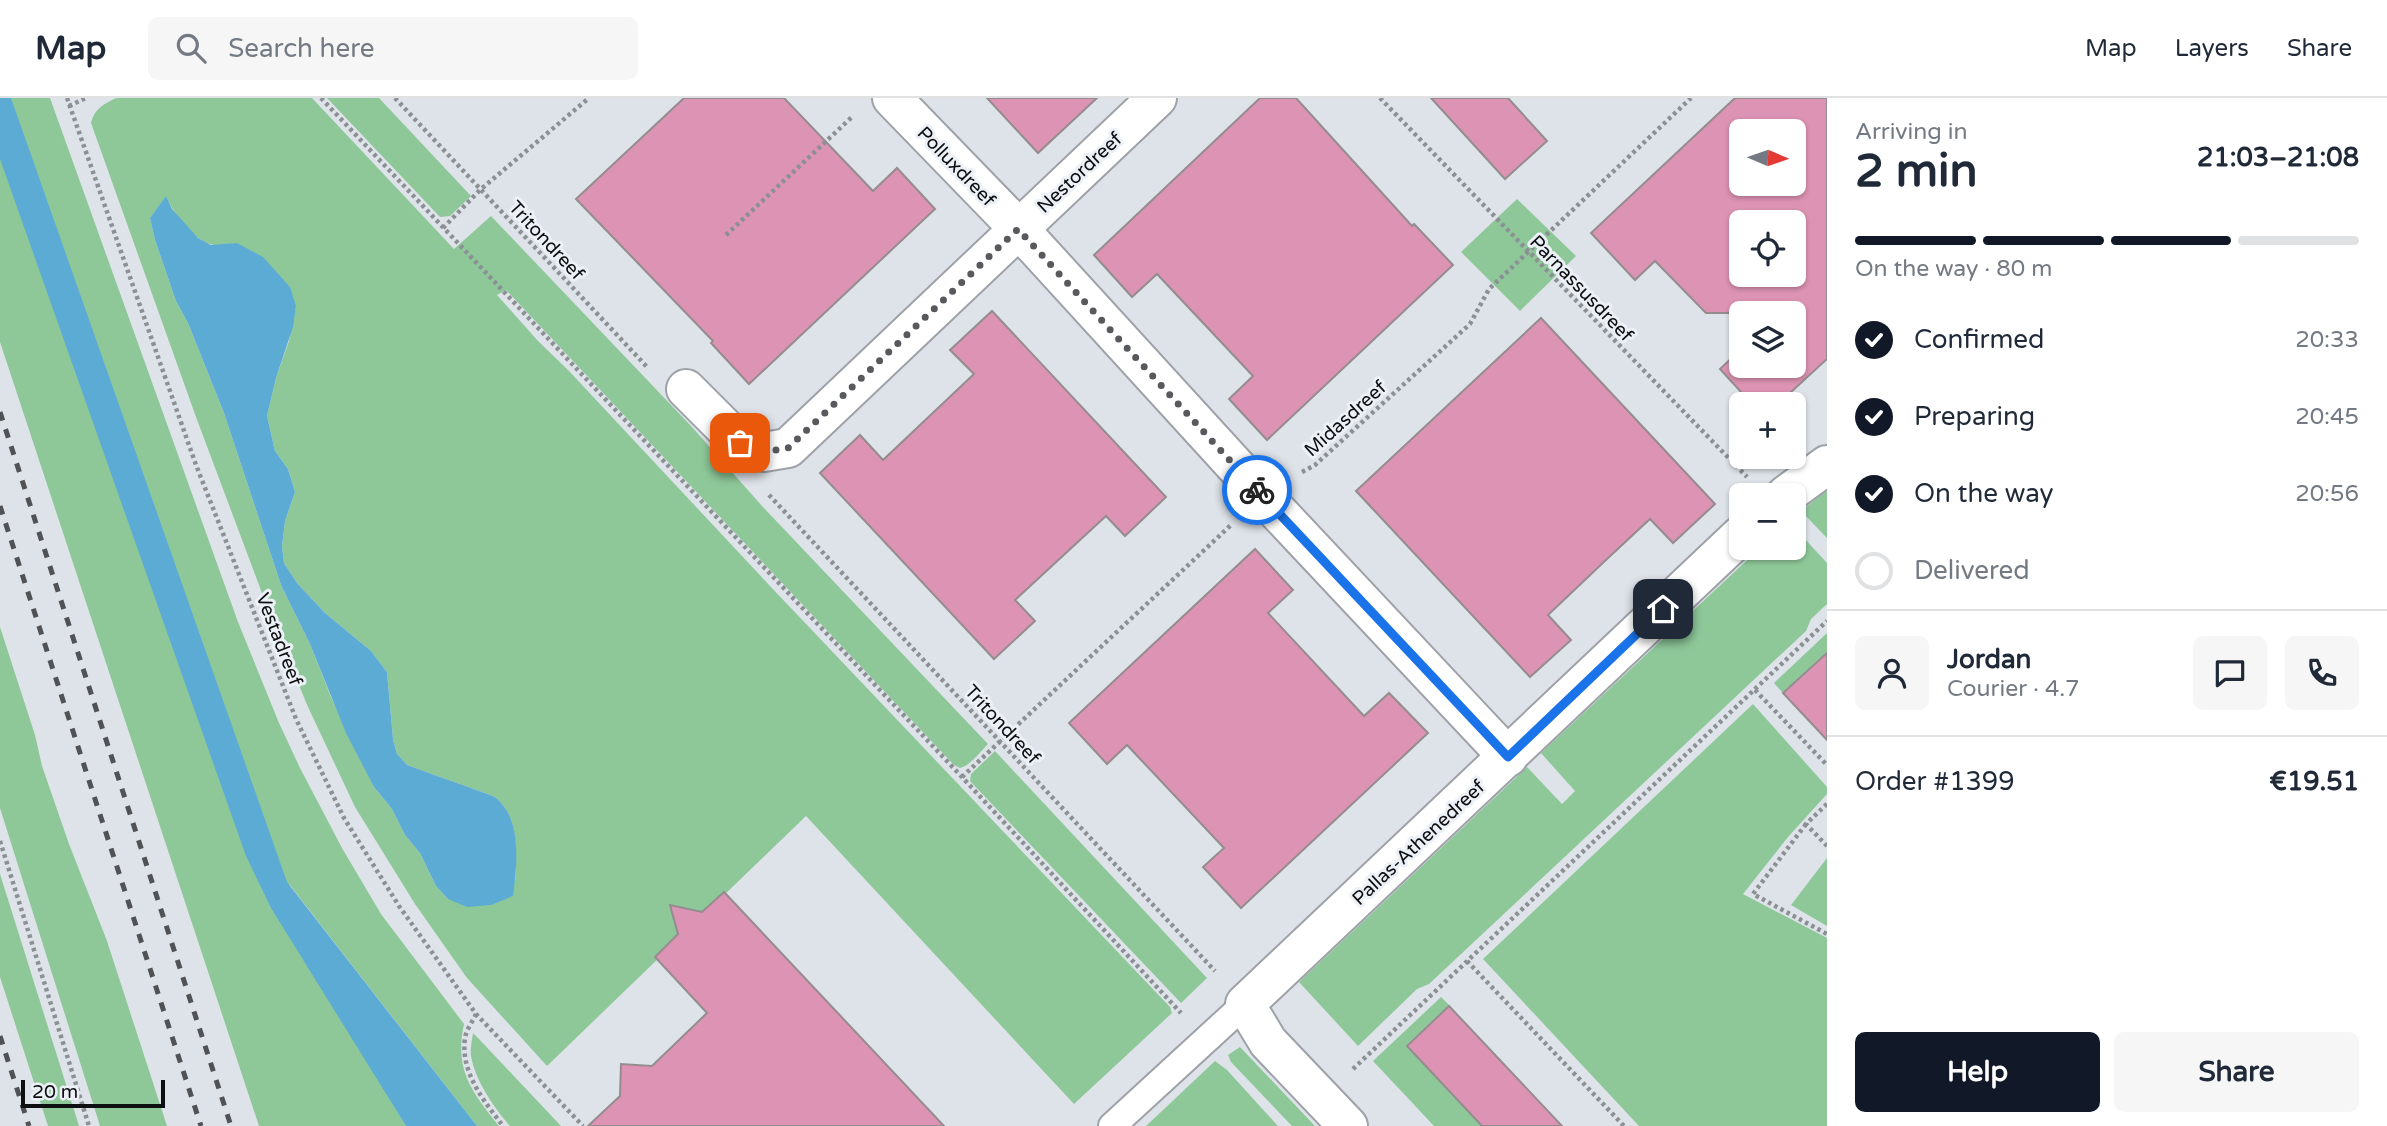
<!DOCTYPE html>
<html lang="en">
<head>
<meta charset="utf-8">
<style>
	body { margin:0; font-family:"Varela Round",sans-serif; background:#f6f6f7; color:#1f2937; height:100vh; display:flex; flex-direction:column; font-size:26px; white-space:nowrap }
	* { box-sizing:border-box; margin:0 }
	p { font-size:23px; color:#747a83 }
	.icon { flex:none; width:38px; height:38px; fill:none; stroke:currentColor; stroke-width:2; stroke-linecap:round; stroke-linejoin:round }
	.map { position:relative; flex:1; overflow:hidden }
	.drawer { display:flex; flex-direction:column; background:#fff; width:560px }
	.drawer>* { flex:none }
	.needle { width:46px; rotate:92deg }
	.buttons { position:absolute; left:1729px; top:21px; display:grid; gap:14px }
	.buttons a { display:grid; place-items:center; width:77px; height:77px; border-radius:10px; background:#fff; box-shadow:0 2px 5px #0004; font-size:35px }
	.scale { position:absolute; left:21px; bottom:18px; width:144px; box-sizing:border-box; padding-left:7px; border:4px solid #0e0f11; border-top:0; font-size:19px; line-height:24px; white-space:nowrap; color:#0e0f11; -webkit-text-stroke:5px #ecf1f7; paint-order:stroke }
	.pin { position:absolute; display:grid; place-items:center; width:60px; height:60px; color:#fff; margin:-30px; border-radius:14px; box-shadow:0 4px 10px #0006 }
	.courier { position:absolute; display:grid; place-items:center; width:70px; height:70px; margin:-35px; border:5px solid #1a73e8; border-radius:50%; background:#fff; color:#222; box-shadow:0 2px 9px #0007 }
	.summary em { font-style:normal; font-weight:700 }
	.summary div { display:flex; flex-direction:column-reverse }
	.summary { display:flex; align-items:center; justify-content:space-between; height:119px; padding:0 28px }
	h1 { font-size:46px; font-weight:700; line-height:52px }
	.bar { display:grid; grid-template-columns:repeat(4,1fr); gap:10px 7px; align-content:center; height:84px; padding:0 28px }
	.bar i { height:9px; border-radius:5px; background:#e0e1e3 }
	.bar .current { background:#111827 }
	.bar p { grid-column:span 4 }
	.line { display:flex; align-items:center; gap:18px; padding:0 28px; border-top:2px solid #e0e1e3 }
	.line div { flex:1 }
	.round { display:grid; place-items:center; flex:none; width:74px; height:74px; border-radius:10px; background:#f6f6f7 }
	ol { padding:0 28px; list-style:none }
	li { display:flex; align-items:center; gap:21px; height:77px }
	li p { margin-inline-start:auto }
	li .icon { padding:7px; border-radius:50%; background:#111827; color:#fff; stroke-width:4 }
	li:last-child { color:#747a83 }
	li i { width:38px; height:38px; border:4px solid #e0e1e3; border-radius:50% }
	.action { display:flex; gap:14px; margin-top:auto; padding:14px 28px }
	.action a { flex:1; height:80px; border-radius:10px; background:#111827; color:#fff; font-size:28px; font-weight:700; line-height:80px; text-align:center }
	.action a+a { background:#f6f6f7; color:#1f2937 }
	header { display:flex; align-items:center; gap:42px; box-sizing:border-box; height:98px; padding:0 35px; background:#fff; border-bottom:2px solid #e0e1e3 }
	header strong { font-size:33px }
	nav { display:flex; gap:38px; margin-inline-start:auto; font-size:24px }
	.search { width:490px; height:63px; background:#f6f6f7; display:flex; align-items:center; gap:18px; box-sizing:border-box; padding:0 24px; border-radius:10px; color:#747a83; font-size:26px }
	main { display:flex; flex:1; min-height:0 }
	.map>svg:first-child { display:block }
	.green { fill:#8ec899; fill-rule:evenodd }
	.water { fill:#5cabd4 }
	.building { fill:#dd93b3; stroke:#948c8f; stroke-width:2; fill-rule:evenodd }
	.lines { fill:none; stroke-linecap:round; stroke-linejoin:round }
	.service-casing { stroke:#9ea2a8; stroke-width:30 }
	.minor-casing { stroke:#9ea2a8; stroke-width:42 }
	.path { stroke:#8c8f94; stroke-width:4.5; stroke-dasharray:3.5 3.5; stroke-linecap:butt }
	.service { stroke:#fff; stroke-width:26 }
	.minor { stroke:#fff; stroke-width:38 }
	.rail { stroke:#505255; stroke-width:5; stroke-dasharray:9 9; stroke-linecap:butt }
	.done { stroke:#57595d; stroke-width:7; stroke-dasharray:0 12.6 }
	.route { stroke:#1a73e8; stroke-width:9 }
	.labels { text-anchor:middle; stroke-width:6; stroke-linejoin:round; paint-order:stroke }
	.street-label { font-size:19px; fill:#0e0f11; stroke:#ecf1f7 }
</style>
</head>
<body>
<header>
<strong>Map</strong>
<div class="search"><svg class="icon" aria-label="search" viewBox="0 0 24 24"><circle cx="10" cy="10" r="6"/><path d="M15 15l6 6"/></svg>Search here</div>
<nav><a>Map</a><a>Layers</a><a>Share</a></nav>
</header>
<main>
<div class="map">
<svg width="1827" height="1028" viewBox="0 0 1827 1028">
	<rect width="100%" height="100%" fill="#dee3e9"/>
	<g class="green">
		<path d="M0,0H50L238,524L279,625L300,670L342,750L381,816L464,926C454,972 472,994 499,1028H477L289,786L330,902L406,1028H259L0,244Z"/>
		<path d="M116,0H312L454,151L491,118L692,329L762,408L988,646C980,654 971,667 960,670L954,667L506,192L497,197L538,243L569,273L770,488L1170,909L1172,915L1074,1006L806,718L547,968L467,880L415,806L355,709L308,609L271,519L196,319L91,25C94,11 104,6 116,0ZM166,99C175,117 193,143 214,147C221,148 229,146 237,145L296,208L289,243L276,280L267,318L275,353L288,371L295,394L285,423L282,448L284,465L297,485L325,515L371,553L387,574L393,641L397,656L407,667L493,698C519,716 517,755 515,783L448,801L436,788L420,755L405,737L392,711L374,689L331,599L310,546L281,487L224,315L188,225L176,203L155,142L150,120Z"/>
		<path d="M327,0H379L471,98L450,118L440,119Z"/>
		<path d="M1517,101L1576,158L1520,213L1461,154Z"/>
		<path d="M1827,392V440L1801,413Z"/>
		<path d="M1794,429L1827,465V506L1811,521L1806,533L1429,886L1417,891L1358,948L1299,884L1527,669L1562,706L1575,693L1541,655L1760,450H1794Z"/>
		<path d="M0,529L35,637L42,668L69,746L107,843L167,1028H100L0,710Z"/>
		<path d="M1827,535V555L1783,595L1774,585Z"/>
		<path d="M1753,606L1827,689V696L1788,739L1743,796L1827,840V1028H1639L1483,861Z"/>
		<path d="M995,653L1207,880L1181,905L970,683L971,676Z"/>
		<path d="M1827,760V828L1791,807Z"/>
		<path d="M0,776L75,1015L79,1028H48L0,879Z"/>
		<path d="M1441,899L1449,907L1407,947L1483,1028H1434L1373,963Z"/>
		<path d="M473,935L479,941L561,1028H510C494,1010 475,982 471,958C470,950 472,943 473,935Z"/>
		<path d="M1240,949L1315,1028H1292L1231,964L1228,957Z"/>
		<path d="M1215,963L1227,972L1278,1028H1146Z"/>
	</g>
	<g class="water">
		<path d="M0,0H11L287,784L477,1028H406L271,810L246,758L0,61Z"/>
		<path d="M166,98L172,111L198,140L211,147L237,145L263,159L290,189L296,208L293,229L276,280L267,318L275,353L288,371L295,394L285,423L282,448L284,465L297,485L325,515L371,553L387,574L393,641L397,656L407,667L493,698C523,718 517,767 513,798L491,807L467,809L448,801L436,788L420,755L405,737L392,711L374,689L346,635L310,546L281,487L224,315L188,225L176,203L155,142L150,120Z"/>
	</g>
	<g class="building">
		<path d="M684,0H784L873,93L897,70L935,111L749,286L711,245L713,243L576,101Z"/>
		<path d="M987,0H1097L1038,55Z"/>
		<path d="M1260,0H1296L1412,128L1414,126L1453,167L1267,342L1229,301L1253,278L1157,176L1132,199L1094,157Z"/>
		<path d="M1431,0H1508L1547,43L1505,81Z"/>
		<path d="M1735,0H1827V261L1778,306H1752L1720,271L1741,251V268H1794V215H1706L1655,163L1635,182L1591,135ZM1741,33H1794V86H1741ZM1741,124H1794V177H1741Z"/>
		<path d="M992,213L1166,399L1125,438L1106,418L1015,502L1035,523L994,561L820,375L860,337L883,362L974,276L950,252Z"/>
		<path d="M1541,220L1715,406L1673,445L1650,421L1607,461L1548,517L1571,542L1530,579L1356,393Z"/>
		<path d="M1255,451L1293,492L1268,515L1364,618L1389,595L1428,635L1241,810L1203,769L1224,750L1127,647L1107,666L1069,625Z"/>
		<path d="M1827,555V642L1783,595Z"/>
		<path d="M724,794L944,1028H588L620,998L621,966L652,968L707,915L655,859L678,836L670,807L702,814Z"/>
		<path d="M1449,908L1562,1028H1482L1407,948Z"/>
	</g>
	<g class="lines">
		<defs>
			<path id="service" d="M1112,1028L1245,906"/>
			<g id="minor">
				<path d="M892,0L1019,131L1262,397L1508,659"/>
				<path d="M686,291L740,345L764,354L788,350L1157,0"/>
				<path d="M1786,397L1827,367"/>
				<path d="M1348,1028L1268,944L1245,906L1741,437"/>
			</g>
		</defs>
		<use href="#service" class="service-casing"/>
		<use href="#minor" class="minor-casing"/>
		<g class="path">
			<path d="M67,0L196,367L296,621L344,720L399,808L476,916L583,1028"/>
			<path d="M321,0L962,679L1181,915"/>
			<path d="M395,0L648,270"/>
			<path d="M1380,0L1747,379"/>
			<path d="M69,8L86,0"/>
			<path d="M443,130L480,92L589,0"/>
			<path d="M726,137L853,18"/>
			<path d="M1302,374L1315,367L1470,226L1489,191L1691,0"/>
			<path d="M769,397L1215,873"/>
			<path d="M1755,592L1827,667"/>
			<path d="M962,679L1231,427"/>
			<path d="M1827,706L1806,726L1827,748"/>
			<path d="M1806,726L1753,796L1827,836"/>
			<path d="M0,743L89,1028"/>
			<path d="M1467,863L1624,1028"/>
			<path d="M476,916C473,923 466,932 465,940C460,974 484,1003 503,1028"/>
			<path d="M1353,971L1827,523"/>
		</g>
		<use href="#service" class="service"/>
		<use href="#minor" class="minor"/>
		<g class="rail">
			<path d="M0,314L231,1028"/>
			<path d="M0,408L201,1028"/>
			<path d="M0,938L29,1028"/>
		</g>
	</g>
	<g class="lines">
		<path class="done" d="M740,345L764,354L788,350L1018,131L1257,392"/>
		<path class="route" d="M1257,392L1508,659L1663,511"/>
	</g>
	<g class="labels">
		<g class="street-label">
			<text transform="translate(957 68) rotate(46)" y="7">Polluxdreef</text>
			<text transform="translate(1079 74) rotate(-43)" y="7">Nestordreef</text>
			<text transform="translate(547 142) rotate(47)" y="7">Tritondreef</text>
			<text transform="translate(1582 190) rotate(46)" y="7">Parnassusdreef</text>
			<text transform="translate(1345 320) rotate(-42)" y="7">Midasdreef</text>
			<text transform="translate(280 541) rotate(69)" y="7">Vestadreef</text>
			<text transform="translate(1003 626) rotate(47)" y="7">Tritondreef</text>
			<text transform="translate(1418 744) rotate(-43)" y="7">Pallas-Athenedreef</text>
		</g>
	</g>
</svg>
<div class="buttons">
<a><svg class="needle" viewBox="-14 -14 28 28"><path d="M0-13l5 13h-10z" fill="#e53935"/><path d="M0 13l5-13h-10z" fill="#747a83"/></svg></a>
<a><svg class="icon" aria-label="locate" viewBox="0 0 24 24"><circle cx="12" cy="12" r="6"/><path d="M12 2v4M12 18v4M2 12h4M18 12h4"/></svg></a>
<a><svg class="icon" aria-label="layers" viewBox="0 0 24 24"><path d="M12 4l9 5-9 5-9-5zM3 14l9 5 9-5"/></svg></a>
<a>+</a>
<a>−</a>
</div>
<div class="scale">20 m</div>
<div class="pin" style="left:740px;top:345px;background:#ea580c"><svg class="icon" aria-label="bag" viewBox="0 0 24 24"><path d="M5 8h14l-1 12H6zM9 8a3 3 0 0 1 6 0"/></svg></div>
<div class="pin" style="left:1663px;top:511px;background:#1f2937"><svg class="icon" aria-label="home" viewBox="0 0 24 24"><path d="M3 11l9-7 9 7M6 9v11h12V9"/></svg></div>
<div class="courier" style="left:1257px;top:392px"><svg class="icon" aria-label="bike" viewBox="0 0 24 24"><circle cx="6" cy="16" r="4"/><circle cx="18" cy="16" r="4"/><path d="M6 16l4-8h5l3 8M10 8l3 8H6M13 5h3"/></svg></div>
</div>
<section class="drawer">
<div class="summary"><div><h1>2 min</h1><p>Arriving in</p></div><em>21:03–21:08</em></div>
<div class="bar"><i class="current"></i><i class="current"></i><i class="current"></i><i></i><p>On the way · 80 m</p></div>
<ol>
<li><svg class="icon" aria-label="check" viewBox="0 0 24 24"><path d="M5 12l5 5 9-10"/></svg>Confirmed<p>20:33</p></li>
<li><svg class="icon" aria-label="check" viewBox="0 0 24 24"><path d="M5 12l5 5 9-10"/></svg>Preparing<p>20:45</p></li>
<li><svg class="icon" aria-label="check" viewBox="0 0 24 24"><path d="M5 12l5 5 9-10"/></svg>On the way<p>20:56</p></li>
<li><i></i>Delivered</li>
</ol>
<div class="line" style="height:126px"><a class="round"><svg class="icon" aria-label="person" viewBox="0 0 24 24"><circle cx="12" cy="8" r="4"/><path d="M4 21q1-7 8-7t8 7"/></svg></a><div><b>Jordan</b><p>Courier · 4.7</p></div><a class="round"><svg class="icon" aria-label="chat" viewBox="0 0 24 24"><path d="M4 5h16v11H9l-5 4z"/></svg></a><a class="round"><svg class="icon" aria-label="phone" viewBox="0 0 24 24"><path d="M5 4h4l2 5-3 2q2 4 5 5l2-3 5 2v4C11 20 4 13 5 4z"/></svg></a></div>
<div class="line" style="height:91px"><div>Order #1399</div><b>€19.51</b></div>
<div class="action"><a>Help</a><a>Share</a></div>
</section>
</main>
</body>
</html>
